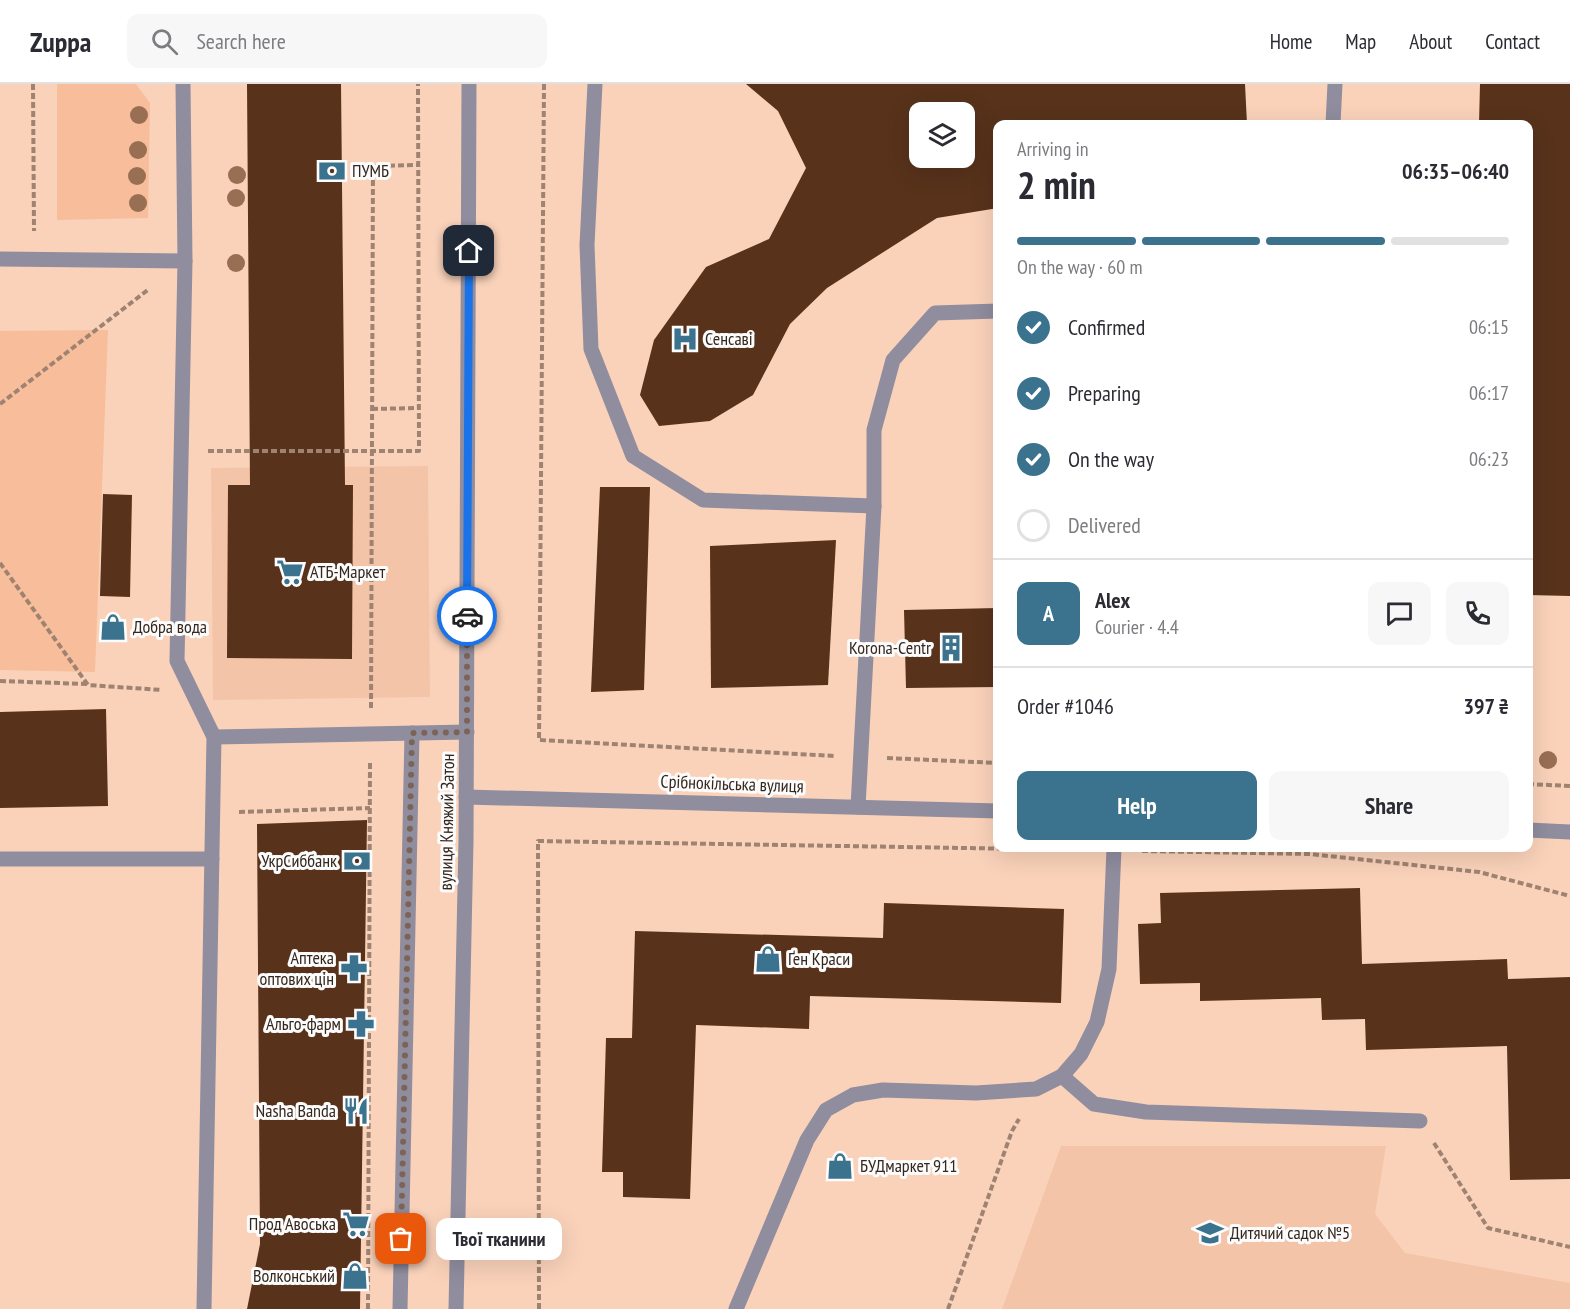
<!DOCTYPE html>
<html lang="en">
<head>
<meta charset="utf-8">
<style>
	body { margin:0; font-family:"PT Sans Narrow",sans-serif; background:#f7f7f7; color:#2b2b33; height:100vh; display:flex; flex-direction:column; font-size:22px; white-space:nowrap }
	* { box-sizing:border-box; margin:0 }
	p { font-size:20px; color:#7c7c81 }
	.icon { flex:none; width:33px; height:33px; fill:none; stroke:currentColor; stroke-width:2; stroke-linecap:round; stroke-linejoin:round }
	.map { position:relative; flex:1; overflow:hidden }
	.drawer { position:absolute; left:993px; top:36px; width:540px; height:732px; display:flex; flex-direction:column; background:#fff; border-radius:12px; box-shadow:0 6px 24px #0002 }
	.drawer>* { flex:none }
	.buttons { position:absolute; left:909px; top:18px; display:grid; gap:12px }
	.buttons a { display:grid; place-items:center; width:66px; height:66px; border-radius:12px; background:#fff; box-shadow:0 6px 24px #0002; font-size:30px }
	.pin { position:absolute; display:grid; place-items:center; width:51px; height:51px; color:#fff; margin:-26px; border-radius:12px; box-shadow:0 3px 9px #0006 }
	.courier { position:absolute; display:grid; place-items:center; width:60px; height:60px; margin:-30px; border:4px solid #1a73e8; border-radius:50%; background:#fff; color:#222; box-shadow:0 2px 8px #0007 }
	.bubble { position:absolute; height:42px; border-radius:12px; background:#fff; box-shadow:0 6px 24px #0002; font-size:20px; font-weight:700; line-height:42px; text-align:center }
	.overview em { font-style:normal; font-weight:700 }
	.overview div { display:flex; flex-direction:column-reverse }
	.overview { display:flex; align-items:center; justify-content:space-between; height:102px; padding:0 24px }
	h1 { font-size:39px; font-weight:700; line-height:45px }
	.bar { display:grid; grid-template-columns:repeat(4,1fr); gap:9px 6px; align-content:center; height:72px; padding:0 24px }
	.bar i { height:8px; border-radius:4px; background:#e1e1e2 }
	.bar .active { background:#3b728d }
	.bar p { grid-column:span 4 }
	.line { display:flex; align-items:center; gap:15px; padding:0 24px; border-top:2px solid #e1e1e2 }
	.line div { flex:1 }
	.round { display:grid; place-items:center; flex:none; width:63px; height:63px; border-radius:12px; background:#f7f7f7 }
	ol { padding:0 24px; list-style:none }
	li { display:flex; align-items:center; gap:18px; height:66px }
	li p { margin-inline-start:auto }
	li .icon { padding:6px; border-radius:50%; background:#3b728d; color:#fff; stroke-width:4 }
	li:last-child { color:#7c7c81 }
	li i { width:33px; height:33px; border:3px solid #e1e1e2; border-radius:50% }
	.button { display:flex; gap:12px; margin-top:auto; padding:12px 24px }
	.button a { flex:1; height:69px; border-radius:12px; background:#3b728d; color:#fff; font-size:24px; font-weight:700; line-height:69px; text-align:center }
	.button a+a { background:#f7f7f7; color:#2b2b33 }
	header { display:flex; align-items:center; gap:36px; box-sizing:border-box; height:84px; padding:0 30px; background:#fff; border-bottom:2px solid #e1e1e2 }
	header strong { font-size:28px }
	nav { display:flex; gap:33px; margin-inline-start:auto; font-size:21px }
	.search { width:420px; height:54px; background:#f7f7f7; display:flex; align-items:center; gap:15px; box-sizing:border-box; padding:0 21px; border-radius:12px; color:#7c7c81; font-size:22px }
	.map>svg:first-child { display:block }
	.built { fill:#f4c4a9 }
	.green { fill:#f8bd9a }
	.building { fill:#58321b; fill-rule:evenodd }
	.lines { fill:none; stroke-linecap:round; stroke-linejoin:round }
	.path { stroke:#9f8372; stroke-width:4; stroke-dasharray:6 3; stroke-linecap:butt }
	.service { stroke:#8f8d9e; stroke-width:15 }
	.minor { stroke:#8f8d9e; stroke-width:15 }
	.tree { fill:#996f54 }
	.done { stroke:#7b6355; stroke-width:6; stroke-dasharray:0 10.8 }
	.route { stroke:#1a73e8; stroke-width:8 }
	.labels { text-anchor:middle; stroke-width:6; stroke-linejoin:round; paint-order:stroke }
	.poi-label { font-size:18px; fill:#36271e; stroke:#fcfcfc; text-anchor:start }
	.street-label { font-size:18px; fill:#36271e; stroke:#fcfcfc }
</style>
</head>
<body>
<header>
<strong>Zuppa</strong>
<div class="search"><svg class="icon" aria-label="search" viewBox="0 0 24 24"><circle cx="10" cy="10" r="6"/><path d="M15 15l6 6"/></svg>Search here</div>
<nav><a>Home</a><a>Map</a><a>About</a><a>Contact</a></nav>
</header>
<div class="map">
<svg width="1570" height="1225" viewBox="0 0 1570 1225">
	<rect width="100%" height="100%" fill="#fad2ba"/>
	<g class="built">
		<path d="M428,382L430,613L213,616L211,384Z"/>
		<path d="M1061,1062H1386L1375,1130L1405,1169L1570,1199V1225H1002Z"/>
	</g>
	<g class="green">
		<path d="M57,0H136L150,19L148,134L57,136Z"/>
		<path d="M108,246L95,588L0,586V247Z"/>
	</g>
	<g class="building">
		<path d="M247,0H341L345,401H353L352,575L227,574L228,401H250Z"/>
		<path d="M746,0H1245L1247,40H998V124L937,134L827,204L790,240L753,311L710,337L659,342L640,311L654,256L706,183L769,155L806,84L778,27ZM920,28H964V74H920Z"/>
		<path d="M1480,0H1570V512L1528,511V40H1479Z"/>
		<path d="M600,403H650L644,606L591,608Z"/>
		<path d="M103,410L132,411L130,513L100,512Z"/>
		<path d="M836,456L828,601L711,604L710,462Z"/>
		<path d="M998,524V603L906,604L904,526Z"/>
		<path d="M106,625L108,722L0,724V628Z"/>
		<path d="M367,736L360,1225H247L260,1160L257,740Z"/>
		<path d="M1360,804L1362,880L1507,875L1508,895L1570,893V1095L1510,1096L1507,962L1366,966L1365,935L1322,936L1321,914L1200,917V899L1140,900L1138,840L1161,839L1160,809Z"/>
		<path d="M884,819L1064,825L1061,919L810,912L809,945L696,941L690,1115L623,1113V1088H602L606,954H632L635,847L883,854Z"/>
	</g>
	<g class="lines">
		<g class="path">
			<path d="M33,0L34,147"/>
			<path d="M544,0L539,656L835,672"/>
			<path d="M0,320L149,205"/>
			<path d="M372,325L418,324"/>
			<path d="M208,367H419L418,0"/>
			<path d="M0,479L88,601L162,606"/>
			<path d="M0,597L87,600"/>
			<path d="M371,624L373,82L418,81"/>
			<path d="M887,674L998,679"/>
			<path d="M1528,700L1570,702"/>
			<path d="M239,728L370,724"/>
			<path d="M1142,767L1310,770L1479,788L1570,812"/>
			<path d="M1434,1059L1488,1144L1570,1163"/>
			<path d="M368,1225L370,677"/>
			<path d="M539,1225L538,757L1086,766"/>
			<path d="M948,1225L1012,1047L1019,1035"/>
		</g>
		<g class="service">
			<path d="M183,0L185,177"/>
			<path d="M595,0L587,161L591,265L633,372L703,416L874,422"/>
			<path d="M1333,40L1335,0"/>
			<path d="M0,175L185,177L177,577L214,653L204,1225"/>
			<path d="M214,653L467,648"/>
			<path d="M858,723L874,422V346L893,276L935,229L998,227"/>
			<path d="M0,775H212"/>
			<path d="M1062,992L1094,1020L1146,1028L1420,1037"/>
			<path d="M400,1225L412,649"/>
			<path d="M736,1225L807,1056L826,1026L853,1011L883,1006L976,1009L1036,1005L1062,992L1081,970L1097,938L1109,885L1114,764"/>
		</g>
		<g class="minor">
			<path d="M466,713L998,727"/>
			<path d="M1528,746L1570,748"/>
			<path d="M456,1225L466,757L469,0"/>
		</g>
	</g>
	<g class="tree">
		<circle cx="139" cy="31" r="9"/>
		<circle cx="138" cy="66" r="9"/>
		<circle cx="237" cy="91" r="9"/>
		<circle cx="137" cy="92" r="9"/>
		<circle cx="236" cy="114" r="9"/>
		<circle cx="138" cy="119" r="9"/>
		<circle cx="236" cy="179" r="9"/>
		<circle cx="1548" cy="676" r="9"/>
	</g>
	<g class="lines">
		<path class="done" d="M401,1155L412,649L467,648V532"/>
		<path class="route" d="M467,532L469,167"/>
	</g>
	<defs>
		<symbol id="bank-bare" viewBox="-9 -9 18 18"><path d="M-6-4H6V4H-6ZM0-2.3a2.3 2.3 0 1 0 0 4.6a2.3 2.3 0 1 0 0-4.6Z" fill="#3b728d" stroke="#fcfcfc" stroke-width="2.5" paint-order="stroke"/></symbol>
		<symbol id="hospital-bare" viewBox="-9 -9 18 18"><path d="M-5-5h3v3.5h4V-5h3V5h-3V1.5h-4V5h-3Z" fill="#3b728d" stroke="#fcfcfc" stroke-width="2.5" paint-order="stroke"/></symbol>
		<symbol id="supermarket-bare" viewBox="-9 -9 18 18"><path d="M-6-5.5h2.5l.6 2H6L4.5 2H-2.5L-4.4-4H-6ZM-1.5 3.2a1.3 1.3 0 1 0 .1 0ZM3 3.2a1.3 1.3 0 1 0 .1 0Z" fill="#3b728d" stroke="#fcfcfc" stroke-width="2.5" paint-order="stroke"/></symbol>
		<symbol id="shop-bare" viewBox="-9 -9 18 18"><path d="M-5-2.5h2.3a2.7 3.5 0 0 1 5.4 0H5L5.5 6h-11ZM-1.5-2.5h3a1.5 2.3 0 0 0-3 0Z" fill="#3b728d" stroke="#fcfcfc" stroke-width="2.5" paint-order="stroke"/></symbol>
		<symbol id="building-bare" viewBox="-9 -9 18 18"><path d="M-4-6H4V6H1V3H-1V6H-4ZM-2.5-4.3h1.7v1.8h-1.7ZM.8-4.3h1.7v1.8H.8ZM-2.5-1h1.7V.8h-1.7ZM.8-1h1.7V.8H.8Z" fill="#3b728d" stroke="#fcfcfc" stroke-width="2.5" paint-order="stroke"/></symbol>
		<symbol id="pharmacy-bare" viewBox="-9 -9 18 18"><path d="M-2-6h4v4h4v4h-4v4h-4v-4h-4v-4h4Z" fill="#3b728d" stroke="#fcfcfc" stroke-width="2.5" paint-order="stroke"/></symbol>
		<symbol id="restaurant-bare" viewBox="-9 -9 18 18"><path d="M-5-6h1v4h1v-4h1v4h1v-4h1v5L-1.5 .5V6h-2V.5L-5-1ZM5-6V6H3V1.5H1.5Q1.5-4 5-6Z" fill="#3b728d" stroke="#fcfcfc" stroke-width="2.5" paint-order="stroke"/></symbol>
		<symbol id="school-bare" viewBox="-9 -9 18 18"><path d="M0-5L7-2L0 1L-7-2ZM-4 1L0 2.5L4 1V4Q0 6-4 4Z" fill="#3b728d" stroke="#fcfcfc" stroke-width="2.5" paint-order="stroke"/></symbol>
	</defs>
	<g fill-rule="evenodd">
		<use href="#bank-bare" x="313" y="68" width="38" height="38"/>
		<use href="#hospital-bare" x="666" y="236" width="38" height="38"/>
		<use href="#supermarket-bare" x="271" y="469" width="38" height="38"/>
		<use href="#shop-bare" x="94" y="524" width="38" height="38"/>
		<use href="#building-bare" x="932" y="545" width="38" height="38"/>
		<use href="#bank-bare" x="338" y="758" width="38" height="38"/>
		<use href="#shop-bare" x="749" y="856" width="38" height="38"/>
		<use href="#pharmacy-bare" x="335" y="865" width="38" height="38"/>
		<use href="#pharmacy-bare" x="342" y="921" width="38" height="38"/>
		<use href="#restaurant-bare" x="337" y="1008" width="38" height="38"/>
		<use href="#shop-bare" x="821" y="1063" width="38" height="38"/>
		<use href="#supermarket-bare" x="337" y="1121" width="38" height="38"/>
		<use href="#school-bare" x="1191" y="1130" width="38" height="38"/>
		<use href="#shop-bare" x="336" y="1173" width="38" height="38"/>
	</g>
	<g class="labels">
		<g class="poi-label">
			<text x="352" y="93">ПУМБ</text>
			<text x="705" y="261">Сенсаві</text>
			<text x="310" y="494">АТБ-Маркет</text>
			<text x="133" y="549">Добра вода</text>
			<text x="931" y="570" text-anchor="end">Korona-Centr</text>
			<text x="337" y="783" text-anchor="end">УкрСиббанк</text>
			<text x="334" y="880" text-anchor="end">Аптека<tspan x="334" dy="21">оптових цін</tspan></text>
			<text x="788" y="881">Ґен Краси</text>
			<text x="341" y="946" text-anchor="end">Альго-фарм</text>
			<text x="336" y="1033" text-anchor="end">Nasha Banda</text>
			<text x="860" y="1088">БУДмаркет 911</text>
			<text x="336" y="1146" text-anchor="end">Прод Авоська</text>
			<text x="1230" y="1155">Дитячий садок №5</text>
			<text x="335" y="1198" text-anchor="end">Волконський</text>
		</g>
		<g class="street-label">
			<text transform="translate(732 700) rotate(2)" y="6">Срібнокільська вулиця</text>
			<text transform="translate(447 738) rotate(-89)" y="6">вулиця Княжий Затон</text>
		</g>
	</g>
</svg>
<div class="buttons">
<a><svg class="icon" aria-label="layers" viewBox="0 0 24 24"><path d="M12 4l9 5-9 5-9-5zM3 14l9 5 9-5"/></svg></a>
</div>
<div class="pin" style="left:401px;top:1155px;background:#ea580c"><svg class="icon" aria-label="bag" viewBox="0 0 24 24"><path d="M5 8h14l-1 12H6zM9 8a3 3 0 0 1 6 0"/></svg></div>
<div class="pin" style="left:469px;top:167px;background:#1f2937"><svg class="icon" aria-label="home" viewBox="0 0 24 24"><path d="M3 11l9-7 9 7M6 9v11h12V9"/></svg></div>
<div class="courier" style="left:467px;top:532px"><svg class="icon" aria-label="car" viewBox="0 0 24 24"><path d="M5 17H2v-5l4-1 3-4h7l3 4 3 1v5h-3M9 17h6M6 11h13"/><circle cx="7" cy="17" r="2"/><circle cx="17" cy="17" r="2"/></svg></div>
<div class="bubble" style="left:436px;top:1134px;width:126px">Твої тканини</div>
<section class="drawer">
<div class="overview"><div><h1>2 min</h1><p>Arriving in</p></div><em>06:35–06:40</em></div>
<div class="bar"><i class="active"></i><i class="active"></i><i class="active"></i><i></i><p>On the way · 60 m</p></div>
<ol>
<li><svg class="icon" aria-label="check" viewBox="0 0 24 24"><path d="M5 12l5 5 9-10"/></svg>Confirmed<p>06:15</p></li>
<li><svg class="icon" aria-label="check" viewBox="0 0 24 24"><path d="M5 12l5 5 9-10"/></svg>Preparing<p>06:17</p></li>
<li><svg class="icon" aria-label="check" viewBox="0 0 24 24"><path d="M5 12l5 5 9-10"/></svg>On the way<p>06:23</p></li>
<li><i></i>Delivered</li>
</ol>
<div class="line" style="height:108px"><b class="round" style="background:#3b728d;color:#fff">A</b><div><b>Alex</b><p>Courier · 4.4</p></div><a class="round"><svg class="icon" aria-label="chat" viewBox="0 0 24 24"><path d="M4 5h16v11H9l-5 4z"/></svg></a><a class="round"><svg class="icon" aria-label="phone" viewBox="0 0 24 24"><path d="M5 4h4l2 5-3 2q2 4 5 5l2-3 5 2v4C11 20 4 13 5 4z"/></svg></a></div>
<div class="line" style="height:78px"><div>Order #1046</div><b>397 ₴</b></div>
<div class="button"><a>Help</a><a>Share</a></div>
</section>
</div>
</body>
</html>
